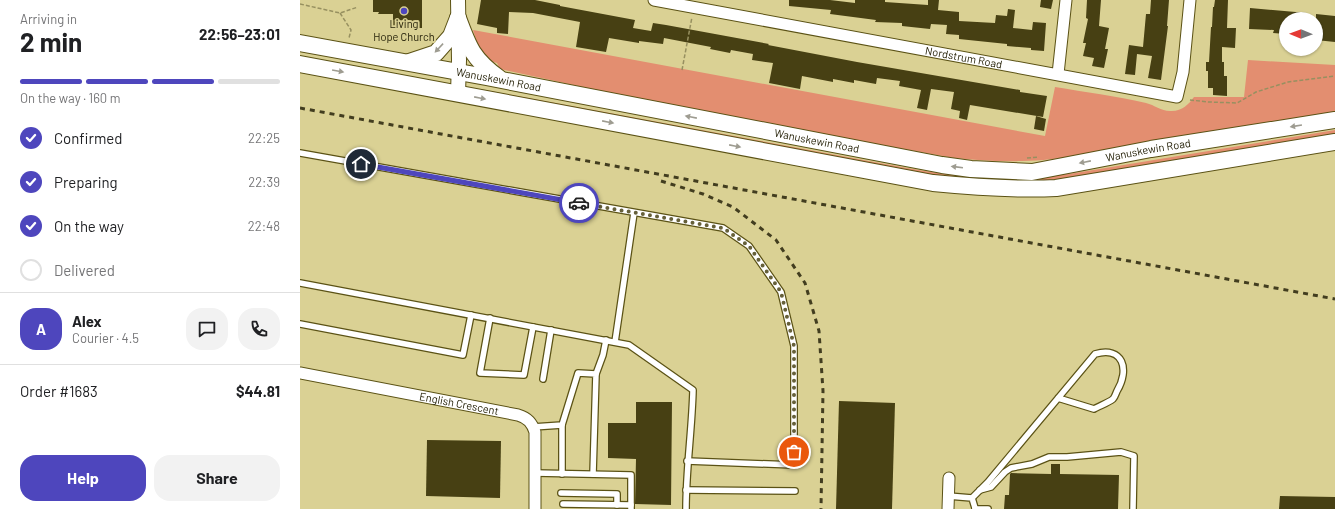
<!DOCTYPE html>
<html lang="en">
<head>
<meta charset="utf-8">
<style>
	body { margin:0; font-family:Barlow,sans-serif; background:#f2f2f2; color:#202124; height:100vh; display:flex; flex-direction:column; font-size:15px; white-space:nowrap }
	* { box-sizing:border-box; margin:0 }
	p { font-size:13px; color:#757577 }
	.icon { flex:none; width:22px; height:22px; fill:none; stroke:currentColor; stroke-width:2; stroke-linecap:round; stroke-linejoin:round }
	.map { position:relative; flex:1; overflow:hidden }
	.sheet { display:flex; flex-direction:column; background:#fff; width:300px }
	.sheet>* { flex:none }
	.needle { width:26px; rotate:271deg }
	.fabs { position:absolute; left:979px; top:12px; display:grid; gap:8px }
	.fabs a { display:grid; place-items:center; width:44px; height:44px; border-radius:50%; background:#fff; box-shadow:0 1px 3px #0004; font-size:20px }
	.pin { position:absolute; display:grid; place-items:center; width:34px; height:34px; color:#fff; margin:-17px; border:2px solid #fff; border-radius:50%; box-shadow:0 1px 4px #0007 }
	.courier { position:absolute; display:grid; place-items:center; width:40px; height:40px; margin:-20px; border:3px solid #4e46bd; border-radius:50%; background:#fff; color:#222; box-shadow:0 1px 5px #0007 }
	.overview em { font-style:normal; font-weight:700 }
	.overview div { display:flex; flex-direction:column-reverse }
	.overview { display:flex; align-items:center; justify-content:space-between; height:68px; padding:0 20px }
	h1 { font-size:26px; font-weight:700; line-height:30px }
	.bar { display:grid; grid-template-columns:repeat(4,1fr); gap:6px 4px; align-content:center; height:48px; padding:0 20px }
	.bar i { height:5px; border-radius:3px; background:#e0e0e0 }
	.bar .active { background:#4e46bd }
	.bar p { grid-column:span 4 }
	.line { display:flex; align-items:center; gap:10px; padding:0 20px; border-top:1px solid #e0e0e0 }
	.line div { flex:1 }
	.round { display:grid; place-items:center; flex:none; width:42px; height:42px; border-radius:16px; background:#f2f2f2 }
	ol { padding:0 20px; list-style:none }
	li { display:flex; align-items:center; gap:12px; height:44px }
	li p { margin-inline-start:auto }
	li .icon { padding:4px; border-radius:50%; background:#4e46bd; color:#fff; stroke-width:4 }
	li:last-child { color:#757577 }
	li i { width:22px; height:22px; border:2px solid #e0e0e0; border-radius:50% }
	.action { display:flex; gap:8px; margin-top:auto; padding:8px 20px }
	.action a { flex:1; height:46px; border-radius:16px; background:#4e46bd; color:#fff; font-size:16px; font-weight:700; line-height:46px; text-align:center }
	.action a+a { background:#f2f2f2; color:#202124 }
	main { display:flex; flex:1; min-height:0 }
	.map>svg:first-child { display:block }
	.green { fill:#e38e70 }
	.building { fill:#474013 }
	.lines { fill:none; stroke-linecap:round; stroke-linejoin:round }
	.service-casing { stroke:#5b5215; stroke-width:8 }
	.minor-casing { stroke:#5b5215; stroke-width:13 }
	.tertiary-casing { stroke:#5b5215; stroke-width:16 }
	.secondary-casing { stroke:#5b5215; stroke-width:18 }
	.path { stroke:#979060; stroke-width:1.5; stroke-dasharray:4 2; stroke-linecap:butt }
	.service { stroke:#fff; stroke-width:5.5 }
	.minor { stroke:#fff; stroke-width:11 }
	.tertiary { stroke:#fff; stroke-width:14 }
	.secondary { stroke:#fff; stroke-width:16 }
	.rail { stroke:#423d1f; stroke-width:3; stroke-dasharray:5 5; stroke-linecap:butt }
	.oneway { fill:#9e9c91 }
	.done { stroke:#66603a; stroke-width:4; stroke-dasharray:0 7.2 }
	.route { stroke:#4e46bd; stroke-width:5 }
	.poi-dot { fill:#4e46bd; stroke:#dad194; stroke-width:1.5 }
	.labels { text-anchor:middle; stroke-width:4; stroke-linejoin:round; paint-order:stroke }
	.poi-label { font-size:11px; fill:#27230a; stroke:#dad194 }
	.street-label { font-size:11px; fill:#27230a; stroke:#dad194 }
</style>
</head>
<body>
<main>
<section class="sheet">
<div class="overview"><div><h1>2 min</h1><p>Arriving in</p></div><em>22:56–23:01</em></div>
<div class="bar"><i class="active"></i><i class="active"></i><i class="active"></i><i></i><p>On the way · 160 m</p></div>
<ol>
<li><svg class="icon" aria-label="check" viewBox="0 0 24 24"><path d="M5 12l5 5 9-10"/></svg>Confirmed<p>22:25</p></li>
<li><svg class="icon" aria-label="check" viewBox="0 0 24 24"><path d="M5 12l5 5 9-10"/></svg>Preparing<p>22:39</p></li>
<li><svg class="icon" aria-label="check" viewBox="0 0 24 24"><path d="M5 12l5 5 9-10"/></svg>On the way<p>22:48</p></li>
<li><i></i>Delivered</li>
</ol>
<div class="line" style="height:72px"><b class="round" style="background:#4e46bd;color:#fff">A</b><div><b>Alex</b><p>Courier · 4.5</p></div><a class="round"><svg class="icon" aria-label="chat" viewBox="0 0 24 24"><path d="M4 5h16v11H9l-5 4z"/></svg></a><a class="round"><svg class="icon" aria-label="phone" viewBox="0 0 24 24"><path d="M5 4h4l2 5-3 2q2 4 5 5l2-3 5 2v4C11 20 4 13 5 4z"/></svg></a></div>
<div class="line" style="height:52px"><div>Order #1683</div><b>$44.81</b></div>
<div class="action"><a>Help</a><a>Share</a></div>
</section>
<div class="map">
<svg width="1035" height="509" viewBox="0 0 1035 509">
	<rect width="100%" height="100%" fill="#dad194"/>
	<g class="green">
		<path d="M173,30L745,136L755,87C785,92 816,96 846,103C855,105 862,112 872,111C882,111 889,104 894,97H944L948,60L1035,65V114L778,156C760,158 741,161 722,161C699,162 677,160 654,158L299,94L278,86L200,69L197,63L187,60L179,49Z"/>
		<path d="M185,90L585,164C612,169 640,174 667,176C701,179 736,177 769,174L1035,130V134L764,179L716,182L654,179L184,91Z"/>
	</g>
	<g class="building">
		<path d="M73,0H122V28H93V14H78L79,12H73Z"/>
		<path d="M181,0H235L260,5V6L335,20L333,28L351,31L353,23L366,25L469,44L468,45L557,62L720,90V92L747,96L743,117L670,105L667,120L659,118L660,111L651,109L654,92L631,89L627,110L617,108L621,90L599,86L600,81L577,78L576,84L554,80V83L533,79V82L502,76L500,89L469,83L473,63L452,60L453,54L431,50L430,53L410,49L411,47L364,38L363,44L339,41V43L309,38L306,52L276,47L280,22L233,13L209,12L208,34L197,33V28L177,24Z"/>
		<path d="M489,0H530L555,3V0H585V2L628,5V0H639L638,10L659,12V21L695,23L696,15L707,16L708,9L715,10L713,28L732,30L733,22L746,23L744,51L731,50V48L707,46V44L659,39V35L646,34L647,25L631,24L630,29L602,26V23L575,22L576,20L530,14L531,10L489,6Z"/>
		<path d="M741,0H753L751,9L740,7Z"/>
		<path d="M787,0H801L799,26L809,28L805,49H808L804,68L792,66L794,58L783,56L786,43H783L788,19L786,18Z"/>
		<path d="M851,0H869L867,26H868L861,80L848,78L852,56L837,54L835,75L825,74L829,45L843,47L846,14H850Z"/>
		<path d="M915,0H928L927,28H936L935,48L922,47V62H924V76H927V96L913,95V88H908V71H906V62H909L911,27H912L913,7H914Z"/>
		<path d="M950,8L1007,13V19H986V34L973,33L974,30L949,29Z"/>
		<path d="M1016,14L1035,16V42L1016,40Z"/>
		<path d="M736,116L746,119L744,131L734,129Z"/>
		<path d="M539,401L595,403L592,509H536Z"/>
		<path d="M336,402H372L371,505L335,504L336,459L308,458V423H336Z"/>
		<path d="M127,440L201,441L200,498L126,496Z"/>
		<path d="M751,464H760V474L819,475L818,509H704L705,495H709L710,474L711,473L751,474Z"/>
		<path d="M980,496L1035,497V509H979Z"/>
	</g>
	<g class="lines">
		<defs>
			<g id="service">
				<path d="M0,153L423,228L449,246L481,292L494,346V465L387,461"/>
				<path d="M0,283L329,345L393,390C392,430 386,469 386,509"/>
				<path d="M190,318L180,373L224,375L233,327"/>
				<path d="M0,324L163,355L171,315"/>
				<path d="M315,342L334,213"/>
				<path d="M296,374L303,355L306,340"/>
				<path d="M243,379L251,330"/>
				<path d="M233,427L262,425L278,373L296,374L293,474"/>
				<path d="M235,473L331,475V509"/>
				<path d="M262,474V425"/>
				<path d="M386,490L495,491"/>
				<path d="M680,490L691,487L705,472L711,468L732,464L749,457H767L821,452L834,456L833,509"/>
				<path d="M261,493L317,494V505"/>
				<path d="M648,496L672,498L675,508"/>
				<path d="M672,498L688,482L795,354C823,346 830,369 817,391C816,393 815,397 813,399C808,403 799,406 794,409L758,398"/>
				<path d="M263,504L331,505"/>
				<path d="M675,509H688"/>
			</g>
			<g id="minor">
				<path id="s1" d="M354,0L877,97L883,72L890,0"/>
				<path d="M758,74L766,0"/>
				<path id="s2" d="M0,373L218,415C228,418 232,423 235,432V509"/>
				<path d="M648,509L649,478"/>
			</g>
			<path id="tertiary" d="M158,94L159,60L158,0"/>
			<g id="secondary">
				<path d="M158,18C169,48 173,59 199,78"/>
				<path id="s3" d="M0,43L186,77L642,165L671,169L732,172L851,149L1035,120"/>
				<path d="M109,62L136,53L151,36L158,18"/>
				<path d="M0,64L633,183C674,187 715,190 756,188L1035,142"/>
			</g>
		</defs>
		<use href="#service" class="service-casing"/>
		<use href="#minor" class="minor-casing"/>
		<use href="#tertiary" class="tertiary-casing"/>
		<use href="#secondary" class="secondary-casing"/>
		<g class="path">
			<path d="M0,4L40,13L58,7"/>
			<path d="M40,13L51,30L49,38"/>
			<path d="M382,70L392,17"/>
			<path d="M890,100L909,102L937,103L956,92L988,82L1035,76"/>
			<path d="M727,158L739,157"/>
		</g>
		<use href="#service" class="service"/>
		<use href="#minor" class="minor"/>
		<use href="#tertiary" class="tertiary"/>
		<use href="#secondary" class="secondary"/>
		<g class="rail">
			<path d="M0,108L1035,299"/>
			<path d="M361,181L403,194L433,207L476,240L505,283L519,331L523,391L521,509"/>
		</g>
	</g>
	<defs><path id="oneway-solid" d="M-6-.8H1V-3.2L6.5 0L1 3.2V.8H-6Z"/></defs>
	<g class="oneway">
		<use href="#oneway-solid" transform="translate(139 48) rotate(133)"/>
		<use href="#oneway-solid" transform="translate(38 71) rotate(10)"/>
		<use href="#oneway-solid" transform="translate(180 98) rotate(11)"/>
		<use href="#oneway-solid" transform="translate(391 117) rotate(-169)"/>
		<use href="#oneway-solid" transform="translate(308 122) rotate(11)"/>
		<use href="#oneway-solid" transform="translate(996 126) rotate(171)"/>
		<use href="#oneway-solid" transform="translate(435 146) rotate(11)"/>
		<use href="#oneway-solid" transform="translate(785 162) rotate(169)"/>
		<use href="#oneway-solid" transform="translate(657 167) rotate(-173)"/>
	</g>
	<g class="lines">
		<path class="done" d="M279,203L423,228L449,246L481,292L494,346V452"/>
		<path class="route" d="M61,164L279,203"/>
	</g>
	<circle class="poi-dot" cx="104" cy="11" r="4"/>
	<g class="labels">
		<g class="poi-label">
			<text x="104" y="28">Living<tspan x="104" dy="13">Hope Church</tspan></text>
		</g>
		<g class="street-label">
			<text dy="4" stroke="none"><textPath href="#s1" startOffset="315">Nordstrum Road</textPath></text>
			<text dy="4" stroke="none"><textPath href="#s3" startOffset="202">Wanuskewin Road</textPath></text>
			<text dy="4" stroke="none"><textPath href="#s3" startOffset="526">Wanuskewin Road</textPath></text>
			<text dy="4" stroke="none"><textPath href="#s3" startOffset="862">Wanuskewin Road</textPath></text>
			<text dy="4" stroke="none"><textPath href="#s2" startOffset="162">English Crescent</textPath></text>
		</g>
	</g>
</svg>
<div class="fabs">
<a><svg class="needle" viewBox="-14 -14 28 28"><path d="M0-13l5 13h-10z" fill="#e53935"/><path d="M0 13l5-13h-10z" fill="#757577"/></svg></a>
</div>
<div class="pin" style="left:494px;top:452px;background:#ea580c"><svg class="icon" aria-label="bag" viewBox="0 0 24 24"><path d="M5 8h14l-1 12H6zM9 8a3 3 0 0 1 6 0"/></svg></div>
<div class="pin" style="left:61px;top:164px;background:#1f2937"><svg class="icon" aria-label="home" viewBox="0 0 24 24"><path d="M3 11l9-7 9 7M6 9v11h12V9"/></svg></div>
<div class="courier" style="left:279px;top:203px"><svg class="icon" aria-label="car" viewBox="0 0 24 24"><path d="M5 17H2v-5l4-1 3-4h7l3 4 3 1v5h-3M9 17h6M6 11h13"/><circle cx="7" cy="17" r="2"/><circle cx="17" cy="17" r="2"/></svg></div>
</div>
</main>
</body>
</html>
